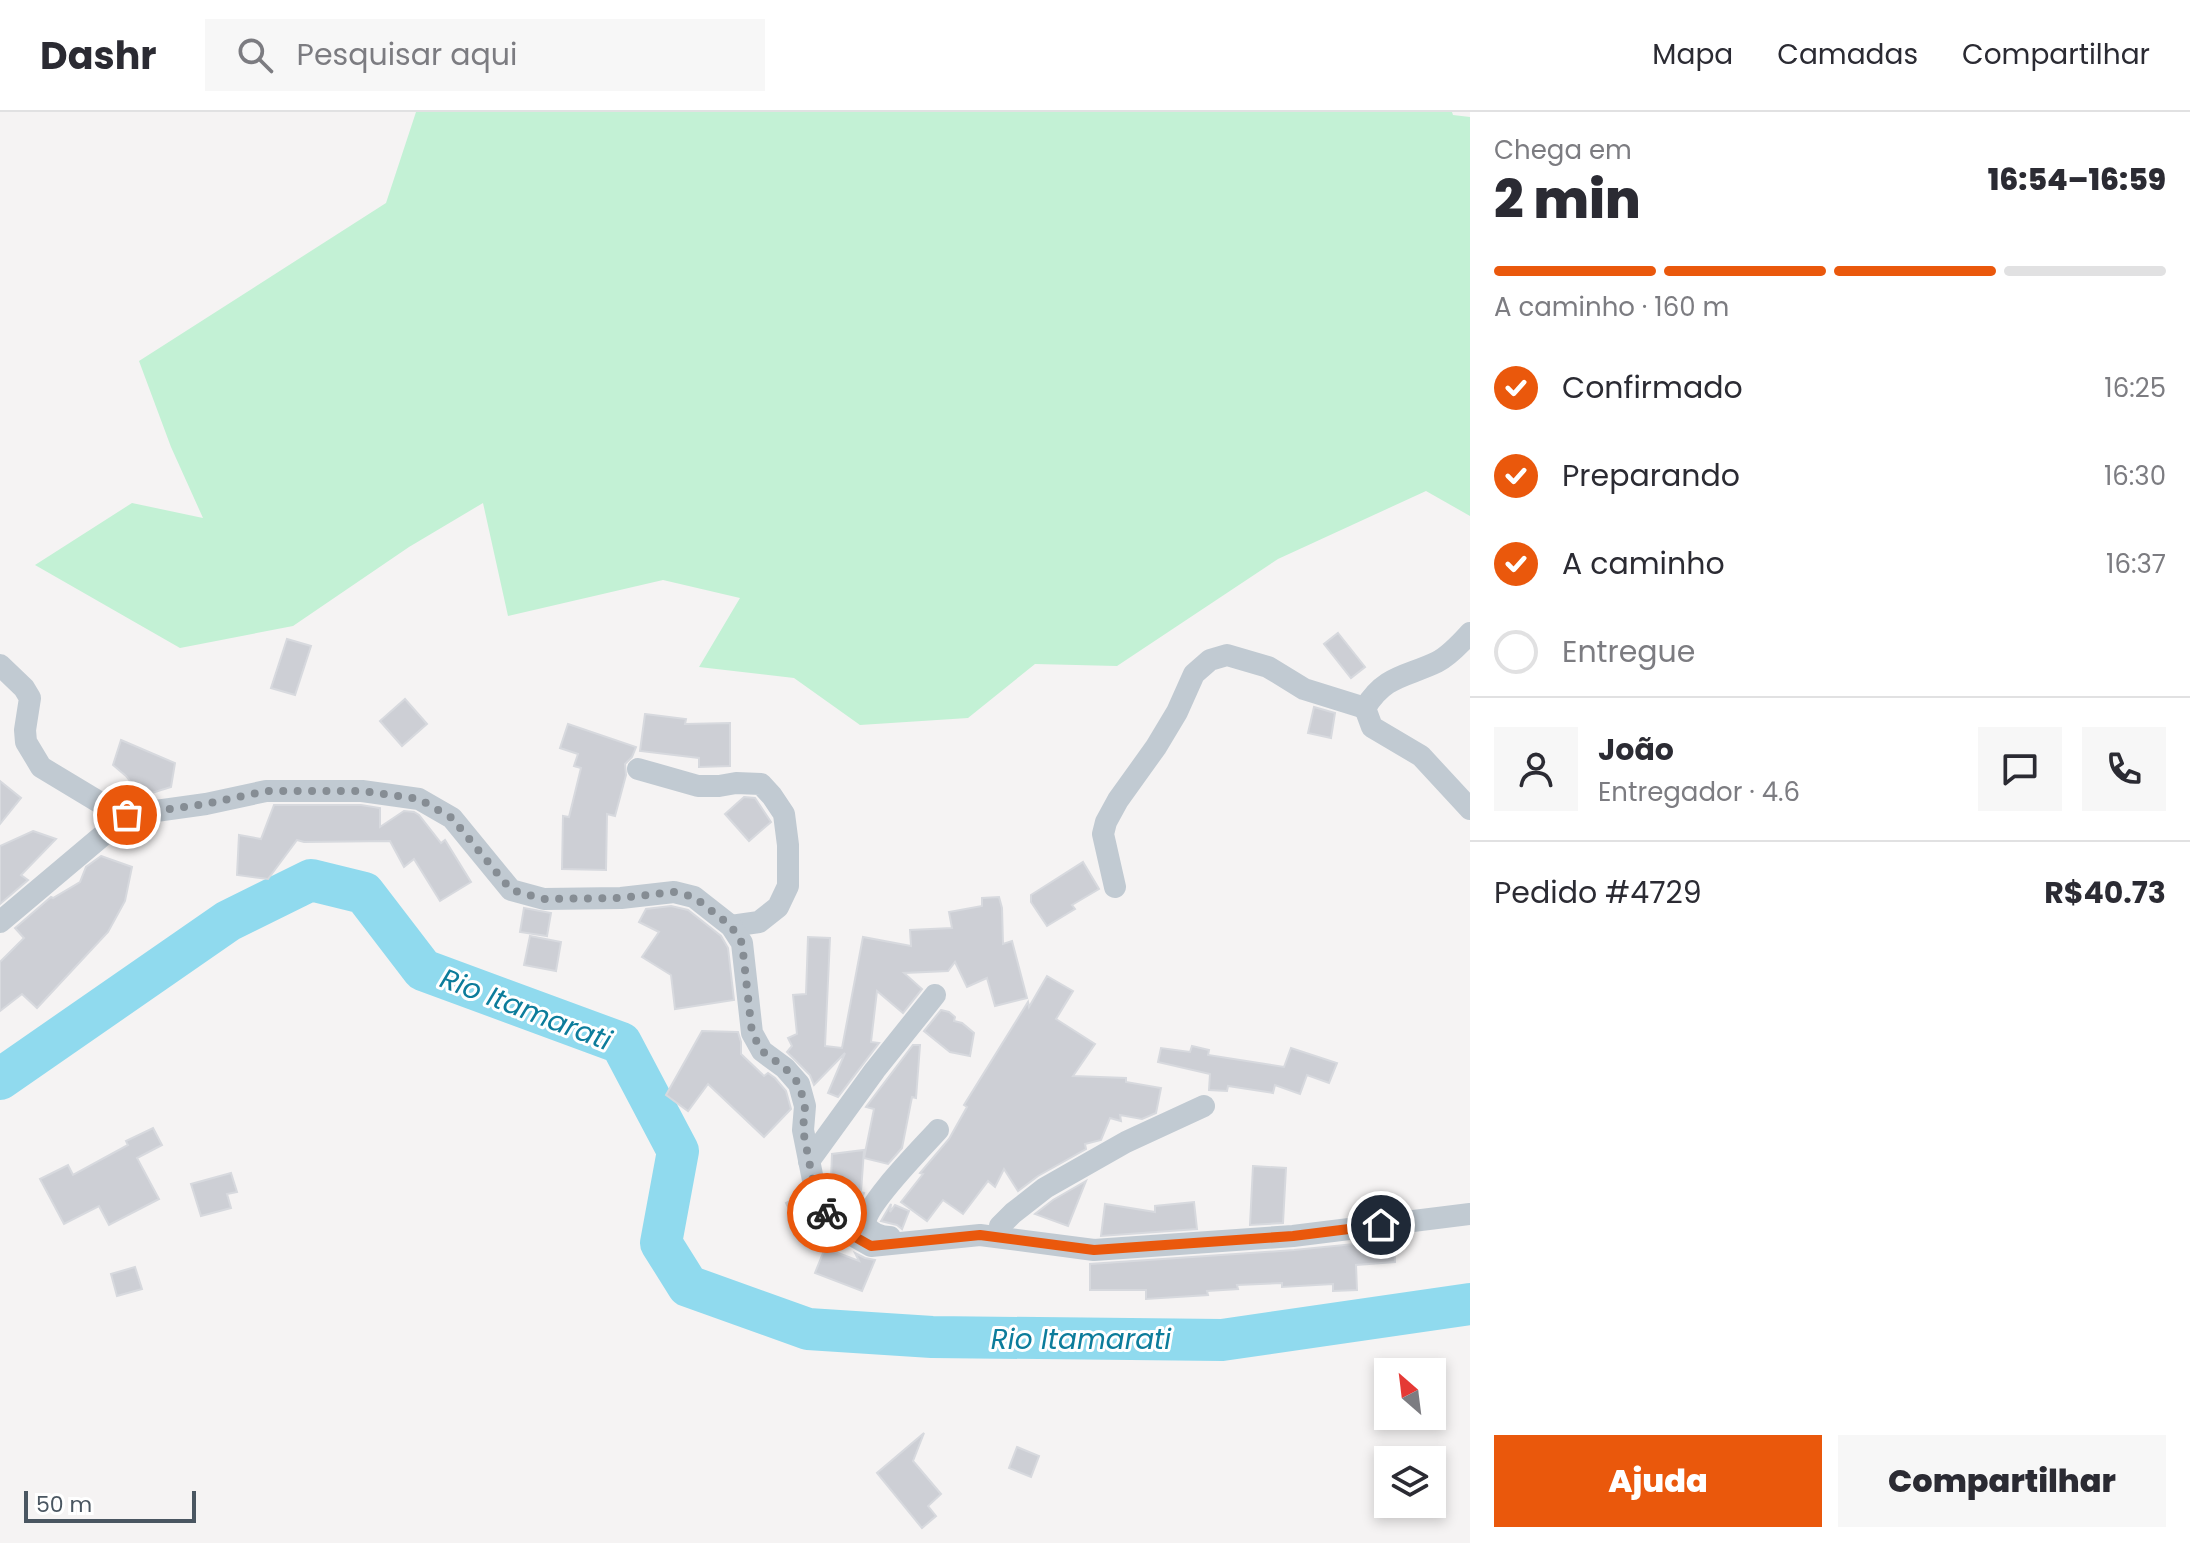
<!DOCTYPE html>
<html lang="pt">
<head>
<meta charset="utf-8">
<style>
	body { margin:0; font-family:Poppins,sans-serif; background:#f7f7f7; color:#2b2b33; height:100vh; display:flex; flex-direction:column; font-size:30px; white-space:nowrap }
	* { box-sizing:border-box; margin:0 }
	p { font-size:26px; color:#7c7c81 }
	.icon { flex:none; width:44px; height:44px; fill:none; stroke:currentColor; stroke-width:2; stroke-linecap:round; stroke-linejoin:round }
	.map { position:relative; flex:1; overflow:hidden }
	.side { display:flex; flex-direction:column; background:#fff; width:720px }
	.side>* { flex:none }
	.needle { width:52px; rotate:332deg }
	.controls { position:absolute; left:1374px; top:1246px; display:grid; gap:16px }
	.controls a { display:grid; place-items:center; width:72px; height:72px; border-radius:0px; background:#fff; box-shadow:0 4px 12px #0003; font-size:40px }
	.scale { position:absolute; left:24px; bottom:20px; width:172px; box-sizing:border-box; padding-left:8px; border:4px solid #4a5661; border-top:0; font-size:22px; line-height:28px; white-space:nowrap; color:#4a5661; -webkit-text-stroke:6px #fff; paint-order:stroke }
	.pin { position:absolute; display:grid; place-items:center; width:68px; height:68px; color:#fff; margin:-34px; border:4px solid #fff; border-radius:50%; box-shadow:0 2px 8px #0007 }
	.courier { position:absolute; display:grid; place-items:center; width:80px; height:80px; margin:-40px; border:6px solid #ea580c; border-radius:50%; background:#fff; color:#222; box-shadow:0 2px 10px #0007 }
	.overview em { font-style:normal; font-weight:800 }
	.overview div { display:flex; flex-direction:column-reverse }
	.overview { display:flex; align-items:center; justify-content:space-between; height:136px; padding:0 24px }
	h1 { font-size:52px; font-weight:800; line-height:60px }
	.bar { display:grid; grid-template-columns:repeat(4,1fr); gap:12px 8px; align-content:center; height:96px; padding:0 24px }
	.bar i { height:10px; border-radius:6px; background:#e1e1e2 }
	.bar .selected { background:#ea580c }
	.bar p { grid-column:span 4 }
	.line { display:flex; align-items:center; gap:20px; padding:0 24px; border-top:2px solid #e1e1e2 }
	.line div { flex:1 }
	.round { display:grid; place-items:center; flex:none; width:84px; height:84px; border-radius:0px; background:#f7f7f7 }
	ol { padding:0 24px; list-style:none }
	li { display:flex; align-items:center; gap:24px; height:88px }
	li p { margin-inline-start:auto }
	li .icon { padding:8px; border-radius:50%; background:#ea580c; color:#fff; stroke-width:4 }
	li:last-child { color:#7c7c81 }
	li i { width:44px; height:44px; border:4px solid #e1e1e2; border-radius:50% }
	.cta { display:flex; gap:16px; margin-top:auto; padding:16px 24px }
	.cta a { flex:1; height:92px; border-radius:0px; background:#ea580c; color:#fff; font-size:32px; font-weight:800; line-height:92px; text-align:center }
	.cta a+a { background:#f7f7f7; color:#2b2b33 }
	header { display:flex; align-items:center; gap:48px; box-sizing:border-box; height:112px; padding:0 40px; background:#fff; border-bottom:2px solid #e1e1e2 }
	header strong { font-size:38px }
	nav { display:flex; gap:44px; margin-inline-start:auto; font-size:28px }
	.search { width:560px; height:72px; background:#f7f7f7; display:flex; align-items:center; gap:20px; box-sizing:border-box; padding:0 28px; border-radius:0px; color:#7c7c81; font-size:30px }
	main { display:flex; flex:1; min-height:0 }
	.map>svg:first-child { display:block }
	.green { fill:#c3f1d5 }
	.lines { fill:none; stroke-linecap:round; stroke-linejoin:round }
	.river { stroke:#90daee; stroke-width:42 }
	.building { fill:#cdcfd5; stroke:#d7d9de; stroke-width:2 }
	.street { stroke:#c1cad2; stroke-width:22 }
	.done { stroke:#868d94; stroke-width:8; stroke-dasharray:0 14.4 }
	.route { stroke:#ea580c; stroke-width:10 }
	.labels { text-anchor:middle; stroke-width:6; stroke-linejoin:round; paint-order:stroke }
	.water-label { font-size:28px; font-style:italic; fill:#0c7c9b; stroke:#fff }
</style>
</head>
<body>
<header>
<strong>Dashr</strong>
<div class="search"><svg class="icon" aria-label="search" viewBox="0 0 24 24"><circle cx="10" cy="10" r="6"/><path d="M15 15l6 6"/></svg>Pesquisar aqui</div>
<nav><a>Mapa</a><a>Camadas</a><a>Compartilhar</a></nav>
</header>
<main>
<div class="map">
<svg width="1470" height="1431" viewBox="0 0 1470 1431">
	<rect width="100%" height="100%" fill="#f5f3f3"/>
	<path class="green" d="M416,0H1452L1453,3L1470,5V404L1426,379L1278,447L1117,554L1035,552L968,606L860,613L794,566L699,555L740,486L663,468L508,504L483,391L409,435L293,514L180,536L35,453L132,391L203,406L171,335L139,249L386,91Z"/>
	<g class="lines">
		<path class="river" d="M0,967L228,809L311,768L364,781L423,858L621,931L678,1039L661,1131L688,1174L808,1217L932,1225L1222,1228L1470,1192"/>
	</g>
	<g class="building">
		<path d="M1338,521L1365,555L1351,566L1324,532Z"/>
		<path d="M287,527L311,534L295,583L271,576Z"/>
		<path d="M405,587L427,612L402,634L380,609Z"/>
		<path d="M1314,595L1335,601L1331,626L1308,621Z"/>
		<path d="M645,602L686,607L685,612L730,611V654L699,655V646L640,639Z"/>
		<path d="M568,612L636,635L632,645L625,652L626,663L615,704L607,702L606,758L562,757L563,704L569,705L581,656L574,654L578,642L560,636Z"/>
		<path d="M121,628L175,651L171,675L142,684L126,664L113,653Z"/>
		<path d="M0,669L21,686L0,712Z"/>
		<path d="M744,685L755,686L771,710L749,729L725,702Z"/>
		<path d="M274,693H361L380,696V715L404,699L414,700L419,703L441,731L445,728L471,770L440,789L414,747L404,755L390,729L304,730L297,728L268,767L237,763L239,723L261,727Z"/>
		<path d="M33,719L56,727L21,763L28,768L0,792V734Z"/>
		<path d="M101,744L132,755L125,789L108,820L37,896L22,882L0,899V850L24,826L15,816L51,785L53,786L80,770L86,755Z"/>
		<path d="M1083,750L1099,777L1072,793L1075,797L1047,814L1031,790V783Z"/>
		<path d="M999,785L1002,796L1003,832L1012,829L1027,886L995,894L987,866L967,875L955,850L948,859L904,861L922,877L903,901L877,879L871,930L879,931L838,985L828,981L845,941L814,973L810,963L787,940L792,934L788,926L797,922L793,883L806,882L808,825L830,826L825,934L842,936L863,825L911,834L910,818L952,816L949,800L982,794V786Z"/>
		<path d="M671,794L688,798L721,824L728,836L734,888L675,897L671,863L642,845L659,820L639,810L646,797Z"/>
		<path d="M524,796L551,801L547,824L520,820Z"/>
		<path d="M530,824L561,830L556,859L524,853Z"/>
		<path d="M1047,864L1073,879L1056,907L1095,932L1073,964L1126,966V970L1161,976L1156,1001L1142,1007L1120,1003L1121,1009L1110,1006L1101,1028L1085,1032L1086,1037L1038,1064L1018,1079L1004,1057L995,1075L988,1069L963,1102L943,1088L927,1109L901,1090L923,1062L920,1061L949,1027L967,995L964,993L1028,890L1029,895Z"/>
		<path d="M941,898L949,900L955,905L954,909L962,911L974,921L970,944L950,940L924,919Z"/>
		<path d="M702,919L738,920L741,930V942L764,964L768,961L775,966L786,979L791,997L764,1025L708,972L688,999L666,983Z"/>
		<path d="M913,933H920L916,986L912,985L902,1036L888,1052L864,1046L874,997L866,995Z"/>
		<path d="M1192,934L1209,938L1208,943L1284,955L1291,936L1337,951L1329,971L1307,963L1300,982L1275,973L1273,981L1228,974L1227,979L1209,978L1210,962L1158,950L1161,936L1190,940Z"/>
		<path d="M153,1016L162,1033L137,1046L159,1087L109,1113L99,1094L64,1112L40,1067L68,1053L73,1063L128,1033L126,1029Z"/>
		<path d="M864,1038L861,1080L864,1081L856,1096L852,1107L844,1103L841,1097L844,1089L838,1092L829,1078L828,1070L831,1068L832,1042Z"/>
		<path d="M1253,1054L1286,1056L1283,1111L1250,1113Z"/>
		<path d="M231,1061L237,1080L227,1082L231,1096L201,1104L191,1072Z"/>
		<path d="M1086,1069L1068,1114L1035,1102L1053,1088Z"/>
		<path d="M802,1083L813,1105L797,1113L786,1091Z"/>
		<path d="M1194,1090L1197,1117L1101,1124L1105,1092L1155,1100V1094Z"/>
		<path d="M891,1092L890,1100L895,1093L909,1099L902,1117L897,1113L881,1109Z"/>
		<path d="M1394,1128L1395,1150L1356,1153L1357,1178L1333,1179V1172L1282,1175V1171L1237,1173L1238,1177L1207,1179L1208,1183L1146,1187V1178H1090V1152L1294,1138Z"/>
		<path d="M825,1136L859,1149L855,1141L865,1146L875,1148L862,1179L815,1161Z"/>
		<path d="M135,1155L142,1177L117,1184L111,1162Z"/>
		<path d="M924,1321L913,1349L941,1382L928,1394L936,1404L922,1416L877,1361Z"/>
		<path d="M1017,1335L1039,1344L1031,1365L1009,1356Z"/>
	</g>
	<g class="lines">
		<g class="street">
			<path d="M1470,521C1461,531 1449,544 1437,550C1406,565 1385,563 1365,596L1372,615L1421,644L1470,697"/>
			<path d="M0,553L24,576L30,586L25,618L26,630L41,655L99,690L127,703"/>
			<path d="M638,657L698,674H719L736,671L761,672L772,684L784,702L788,733V774L778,795L759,810L731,814"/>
			<path d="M127,703L206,692L266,679H362L419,687L452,706L511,778L544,787L621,786L674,780L694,785L731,814L742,831L752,921L762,939L785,956L799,972L805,994L803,1018L816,1083L834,1113L871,1134L980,1123L1094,1138L1293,1124L1470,1102"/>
			<path d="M1115,775L1103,722L1106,710L1118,688L1156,635L1177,600L1194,562L1210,548L1227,543L1268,555L1304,577L1365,596"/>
			<path d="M0,810L127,703"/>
			<path d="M809,1049L875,958L935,883"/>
			<path d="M1000,1114L1013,1101L1045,1076L1126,1030L1204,994"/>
			<path d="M890,1125C879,1125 871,1121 865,1112C866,1092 922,1036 938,1018"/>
		</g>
	</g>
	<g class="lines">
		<path class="done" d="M127,703L206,692L266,679H362L419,687L452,706L511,778L544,787L621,786L674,780L694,785L731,814L742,831L752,921L762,939L785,956L799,972L805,994L803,1018L809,1049L816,1083L827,1101"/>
		<path class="route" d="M827,1101L834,1113L871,1134L980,1123L1094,1138L1293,1124L1381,1113"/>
	</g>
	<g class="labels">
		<g class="water-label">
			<text transform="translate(526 897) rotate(21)" y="10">Rio Itamarati</text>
			<text x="1081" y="1237">Rio Itamarati</text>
		</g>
	</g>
</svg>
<div class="controls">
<a><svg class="needle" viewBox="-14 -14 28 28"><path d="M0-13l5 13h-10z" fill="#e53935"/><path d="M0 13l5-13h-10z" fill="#7c7c81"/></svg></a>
<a><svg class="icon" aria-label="layers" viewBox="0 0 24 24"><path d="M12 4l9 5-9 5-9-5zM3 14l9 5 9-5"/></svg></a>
</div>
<div class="scale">50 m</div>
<div class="pin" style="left:127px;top:703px;background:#ea580c"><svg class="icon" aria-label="bag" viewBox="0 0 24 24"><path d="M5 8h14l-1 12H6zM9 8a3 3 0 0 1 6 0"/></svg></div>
<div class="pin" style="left:1381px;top:1113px;background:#1f2937"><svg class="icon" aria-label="home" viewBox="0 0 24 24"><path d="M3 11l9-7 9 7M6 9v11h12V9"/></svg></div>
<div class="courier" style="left:827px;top:1101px"><svg class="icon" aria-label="bike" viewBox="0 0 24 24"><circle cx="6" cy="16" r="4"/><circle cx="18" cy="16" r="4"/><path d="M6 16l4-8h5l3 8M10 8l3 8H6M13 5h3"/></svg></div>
</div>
<section class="side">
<div class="overview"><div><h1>2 min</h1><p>Chega em</p></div><em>16:54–16:59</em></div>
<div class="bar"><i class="selected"></i><i class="selected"></i><i class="selected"></i><i></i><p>A caminho · 160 m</p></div>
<ol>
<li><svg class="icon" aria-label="check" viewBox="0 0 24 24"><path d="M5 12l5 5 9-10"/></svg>Confirmado<p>16:25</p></li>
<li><svg class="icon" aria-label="check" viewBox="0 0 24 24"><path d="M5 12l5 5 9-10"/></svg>Preparando<p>16:30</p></li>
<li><svg class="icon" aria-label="check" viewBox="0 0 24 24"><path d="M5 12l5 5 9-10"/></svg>A caminho<p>16:37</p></li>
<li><i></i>Entregue</li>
</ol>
<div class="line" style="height:144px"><a class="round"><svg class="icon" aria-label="person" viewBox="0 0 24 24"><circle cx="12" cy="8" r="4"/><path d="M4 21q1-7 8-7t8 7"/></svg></a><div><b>João</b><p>Entregador · 4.6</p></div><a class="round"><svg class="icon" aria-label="chat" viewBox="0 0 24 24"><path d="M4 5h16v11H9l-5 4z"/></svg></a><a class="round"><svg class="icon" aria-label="phone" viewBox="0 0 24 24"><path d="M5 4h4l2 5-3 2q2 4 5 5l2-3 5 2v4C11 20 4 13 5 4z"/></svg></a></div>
<div class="line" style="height:104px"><div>Pedido #4729</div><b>R$40.73</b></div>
<div class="cta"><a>Ajuda</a><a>Compartilhar</a></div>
</section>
</main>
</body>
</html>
